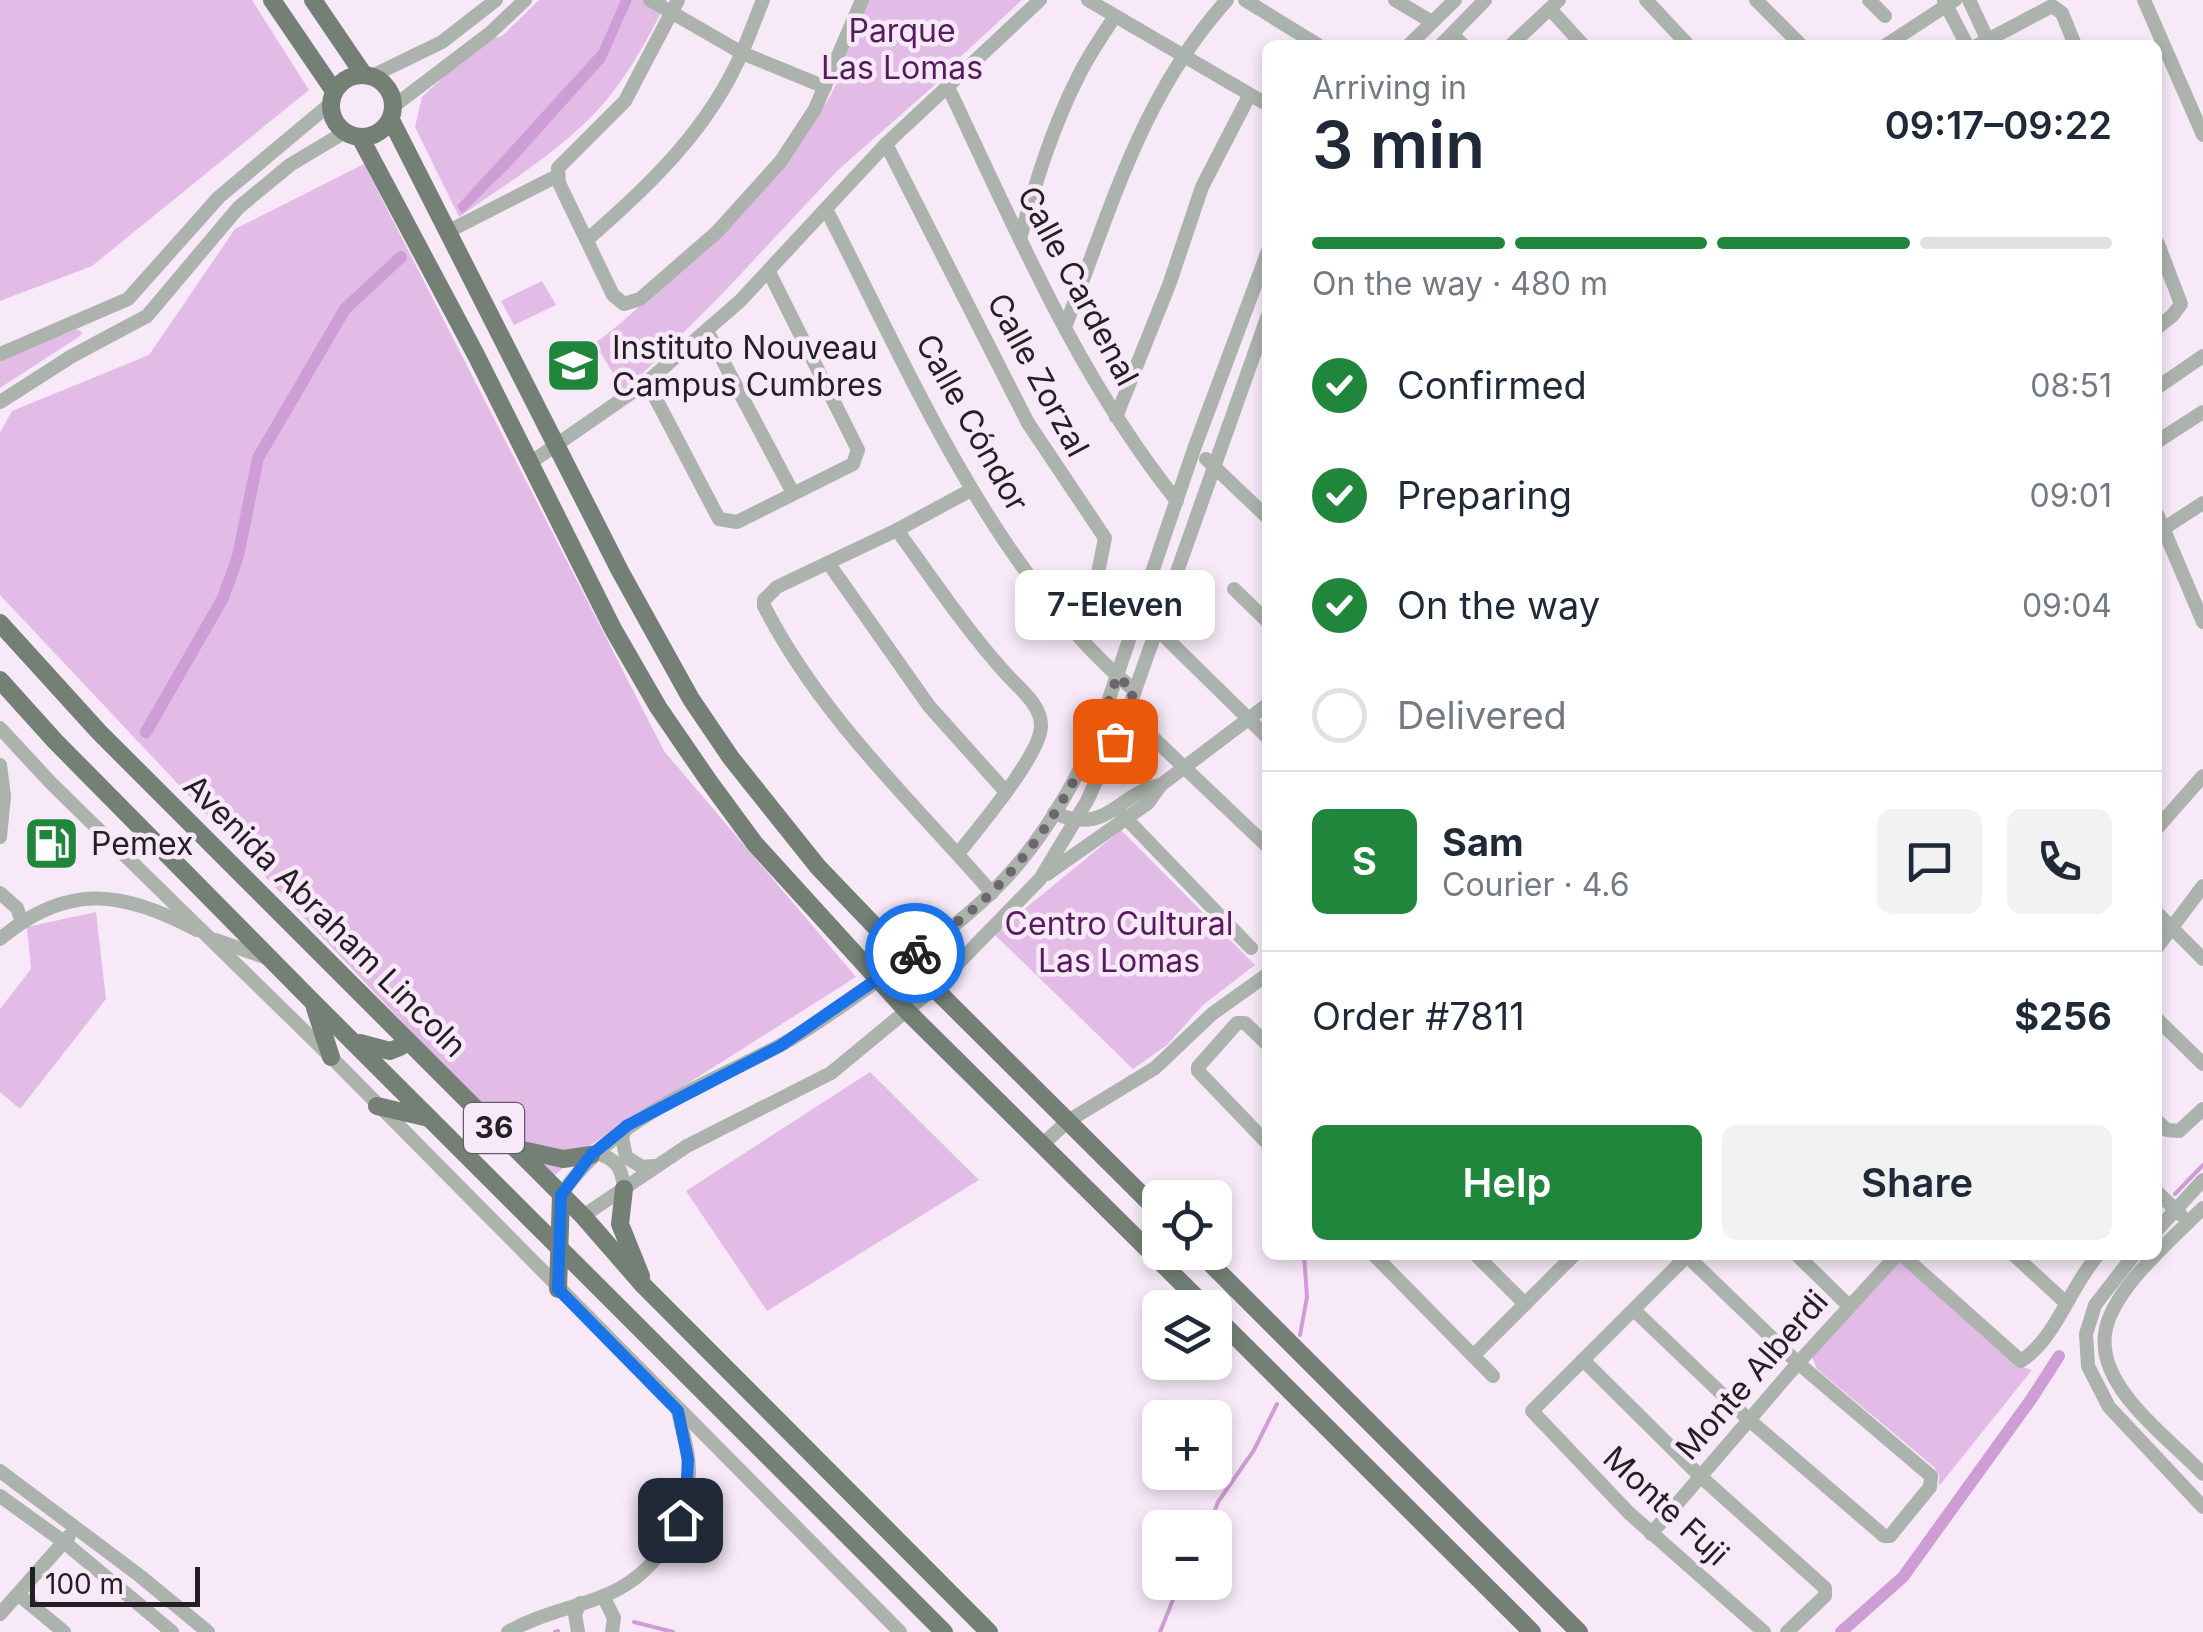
<!DOCTYPE html>
<html lang="en">
<head>
<meta charset="utf-8">
<style>
	body { margin:0; font-family:Inter,sans-serif; background:#f2f2f3; color:#1f2937; height:100vh; display:flex; flex-direction:column; font-size:38px; white-space:nowrap }
	* { box-sizing:border-box; margin:0 }
	p { font-size:32px; color:#747a83 }
	.icon { flex:none; width:55px; height:55px; fill:none; stroke:currentColor; stroke-width:2; stroke-linecap:round; stroke-linejoin:round }
	.map { position:relative; flex:1; overflow:hidden }
	.drawer { position:absolute; left:1262px; top:40px; width:900px; height:1220px; display:flex; flex-direction:column; background:#fff; border-radius:15px; box-shadow:0 5px 15px #0003 }
	.drawer>* { flex:none }
	.tools { position:absolute; left:1142px; top:1180px; display:grid; gap:20px }
	.tools a { display:grid; place-items:center; width:90px; height:90px; border-radius:15px; background:#fff; box-shadow:0 5px 15px #0003; font-size:50px }
	.scale { position:absolute; left:30px; bottom:25px; width:170px; box-sizing:border-box; padding-left:10px; border:5px solid #241f24; border-top:0; font-size:28px; line-height:35px; white-space:nowrap; color:#241f24; -webkit-text-stroke:8px #f7e9f8; paint-order:stroke }
	.pin { position:absolute; display:grid; place-items:center; width:85px; height:85px; color:#fff; margin:-42px; border-radius:20px; box-shadow:0 5px 15px #0006 }
	.courier { position:absolute; display:grid; place-items:center; width:100px; height:100px; margin:-50px; border:8px solid #1a73e8; border-radius:50%; background:#fff; color:#222; box-shadow:0 2px 12px #0007 }
	.bubble { position:absolute; height:70px; border-radius:15px; background:#fff; box-shadow:0 5px 15px #0003; font-size:32px; font-weight:600; line-height:70px; text-align:center }
	.summary em { font-style:normal; font-weight:600 }
	.summary div { display:flex; flex-direction:column-reverse }
	.summary { display:flex; align-items:center; justify-content:space-between; height:170px; padding:0 50px }
	h1 { font-size:65px; font-weight:600; line-height:75px }
	.bar { display:grid; grid-template-columns:repeat(4,1fr); gap:15px 10px; align-content:center; height:120px; padding:0 50px }
	.bar i { height:12px; border-radius:8px; background:#e0e1e3 }
	.bar .on { background:#1f863b }
	.bar p { grid-column:span 4 }
	.line { display:flex; align-items:center; gap:25px; padding:0 50px; border-top:2px solid #e0e1e3 }
	.line div { flex:1 }
	.round { display:grid; place-items:center; flex:none; width:105px; height:105px; border-radius:15px; background:#f2f2f3 }
	ol { padding:0 50px; list-style:none }
	li { display:flex; align-items:center; gap:30px; height:110px }
	li p { margin-inline-start:auto }
	li .icon { padding:10px; border-radius:50%; background:#1f863b; color:#fff; stroke-width:4 }
	li:last-child { color:#747a83 }
	li i { width:55px; height:55px; border:5px solid #e0e1e3; border-radius:50% }
	.action { display:flex; gap:20px; margin-top:auto; padding:20px 50px }
	.action a { flex:1; height:115px; border-radius:15px; background:#1f863b; color:#fff; font-size:40px; font-weight:600; line-height:115px; text-align:center }
	.action a+a { background:#f2f2f3; color:#1f2937 }
	.map>svg:first-child { display:block }
	.green { fill:#e2bce7 }
	.water { fill:#cf9dd5 }
	.lines { fill:none; stroke-linecap:round; stroke-linejoin:round }
	.stream { stroke:#cf9dd5; stroke-width:4 }
	.canal { stroke:#cf9dd5; stroke-width:12 }
	.minor { stroke:#acb2ac; stroke-width:14 }
	.major { stroke:#748076; stroke-width:18 }
	.done { stroke:#6e666e; stroke-width:10; stroke-dasharray:0 18 }
	.route { stroke:#1a73e8; stroke-width:12 }
	.labels { text-anchor:middle; stroke-width:9; stroke-linejoin:round; paint-order:stroke }
	.shield { fill:#f7e9f8; stroke:#635c64; stroke-width:2.5 }
	.shield-label { font-size:30px; font-weight:bold; fill:#241f24 }
	.park-label { font-size:32px; fill:#571b5f; stroke:#f7e9f8 }
	.street-label { font-size:32px; fill:#241f24; stroke:#f7e9f8 }
	.poi-label { font-size:32px; fill:#241f24; stroke:#f7e9f8; text-anchor:start }
</style>
</head>
<body>
<div class="map">
<svg width="2203" height="1632" viewBox="0 0 2203 1632">
	<rect width="100%" height="100%" fill="#f7e9f8"/>
	<g class="green">
		<path d="M0,0H252L309,90L92,266L0,301Z"/>
		<path d="M539,0H667C648,40 622,87 590,118C551,157 503,186 459,217L415,127L422,97L454,67L493,38L502,36Z"/>
		<path d="M868,0H1022L956,61L937,83L837,171L722,294L624,392L595,343C618,327 638,307 660,289C723,233 784,173 828,100C847,69 849,31 868,0Z"/>
		<path d="M364,164L664,751L856,977L592,1144L550,1179L0,595V433L12,411L149,355L235,229Z"/>
		<path d="M542,281L556,305L514,325L501,301Z"/>
		<path d="M77,329L82,332L80,336L0,388V359Z"/>
		<path d="M578,342L594,374L568,387L553,354Z"/>
		<path d="M1121,830L1255,965L1203,1005L1167,1045L1133,1069L994,934Z"/>
		<path d="M96,912L106,999L20,1109L0,1092V1009L31,969L27,927Z"/>
		<path d="M870,1072L979,1180L767,1311L686,1191Z"/>
		<path d="M1900,1262L2018,1366L2032,1370L1939,1486V1475L1934,1467L1817,1369L1812,1357Z"/>
	</g>
	<path class="water" d="M621,0H632L605,61L511,166L462,214L457,206L599,50Z"/>
	<g class="lines">
		<g class="stream">
			<path d="M2175,1194L2203,1165"/>
			<path d="M1300,1335L1307,1297L1304,1255"/>
			<path d="M1208,1528L1218,1502L1254,1450L1277,1404"/>
			<path d="M634,1622L673,1632"/>
			<path d="M555,1632L558,1631"/>
			<path d="M1160,1632L1180,1582"/>
		</g>
		<g class="canal">
			<path d="M146,732L223,598L238,556L258,458L345,309L401,257"/>
			<path d="M1841,1632L1903,1577L2032,1398L2059,1356"/>
		</g>
		<g class="minor">
			<path d="M650,0L742,53L825,87"/>
			<path d="M678,0L625,101L558,168L559,183L613,295L624,304L640,299L717,232L781,161L815,109L862,0"/>
			<path d="M1088,0L1268,105"/>
			<path d="M1245,0L1318,45"/>
			<path d="M1395,0L1432,22"/>
			<path d="M1646,0L1688,45"/>
			<path d="M1756,0L1801,45"/>
			<path d="M1869,0L1885,16"/>
			<path d="M1969,0L1990,45"/>
			<path d="M2144,0L2203,135"/>
			<path d="M1944,1L1967,45"/>
			<path d="M1550,9L1583,45"/>
			<path d="M1452,34L1463,45"/>
			<path d="M1409,45L1455,0"/>
			<path d="M1441,45L1485,0"/>
			<path d="M1511,45L1559,0"/>
			<path d="M1886,45L1955,0"/>
			<path d="M1978,45L2052,6L2062,13L2075,45"/>
			<path d="M372,76L442,42L496,0"/>
			<path d="M948,87C1015,228 1078,378 1177,501"/>
			<path d="M394,106L490,33L525,0"/>
			<path d="M886,144L1028,423L1105,538L1098,573L1073,631"/>
			<path d="M826,209C909,370 993,573 1135,691"/>
			<path d="M449,231L557,176"/>
			<path d="M588,239C650,185 710,128 743,50C750,34 756,17 763,0"/>
			<path d="M1020,239C1035,184 1052,128 1078,77C1088,56 1102,36 1115,16"/>
			<path d="M2158,244L2181,304L2172,316L2158,327"/>
			<path d="M1065,327C1111,210 1141,95 1227,0"/>
			<path d="M707,331L793,493"/>
			<path d="M0,354L128,299L219,197L330,104"/>
			<path d="M647,382L719,519L737,522L853,464L858,450L769,272"/>
			<path d="M2158,387L2203,356"/>
			<path d="M0,402L72,356L147,316L238,208L290,165L345,132"/>
			<path d="M1116,417L1169,285L1202,187L1249,96"/>
			<path d="M2158,441L2203,412"/>
			<path d="M1206,459L1268,518"/>
			<path d="M530,463L647,382L740,301L886,144L1040,0"/>
			<path d="M971,490L897,530L777,587L764,600V606C820,716 912,801 992,893"/>
			<path d="M2158,516L2203,622"/>
			<path d="M2163,529L2203,503"/>
			<path d="M897,530C933,580 967,631 1008,676C1021,690 1042,706 1041,727C1039,757 978,828 958,854"/>
			<path d="M829,564L929,706L1006,792"/>
			<path d="M1234,589L1268,622"/>
			<path d="M1157,629L1268,738"/>
			<path d="M1127,713L1268,847"/>
			<path d="M0,728L51,783L331,1057L900,1632"/>
			<path d="M0,765L4,796L0,837"/>
			<path d="M1117,809L1251,948"/>
			<path d="M1054,813C1108,836 1115,795 1160,785"/>
			<path d="M2158,827L2203,776"/>
			<path d="M1047,874L1148,803L1161,785L1268,704"/>
			<path d="M0,893L17,908L22,922"/>
			<path d="M2158,914L2203,959"/>
			<path d="M0,939C69,881 123,892 197,930"/>
			<path d="M216,940L267,958"/>
			<path d="M2158,946L2203,886"/>
			<path d="M2158,1020L2203,1064"/>
			<path d="M1268,1045L1245,1023H1237L1198,1067V1071L1268,1144"/>
			<path d="M2158,1122L2167,1130L2179,1131L2203,1109"/>
			<path d="M627,1126L622,1137L626,1157L642,1167L653,1166"/>
			<path d="M1043,1144L1068,1121L1155,1068L1212,1014L1268,974"/>
			<path d="M594,1152C616,1159 622,1166 624,1189"/>
			<path d="M2158,1193L2181,1215"/>
			<path d="M561,1195C612,1119 699,1088 777,1047C808,1031 837,1009 866,989C909,960 955,928 992,892C1037,849 1071,791 1097,734L1194,449L1268,251"/>
			<path d="M2203,1208C2173,1238 2110,1291 2105,1334C2102,1357 2114,1380 2127,1397C2149,1426 2178,1448 2203,1474"/>
			<path d="M583,1216L687,1146L831,1073L934,988L1040,879L1087,801L1127,713L1268,315"/>
			<path d="M2158,1229L2203,1180"/>
			<path d="M1374,1255L1493,1376"/>
			<path d="M1476,1255L1525,1304"/>
			<path d="M1688,1255L1532,1411L1629,1513L1764,1632"/>
			<path d="M1797,1255L1849,1306"/>
			<path d="M1902,1255L2021,1361C2057,1337 2069,1288 2098,1255"/>
			<path d="M2014,1255L2065,1302"/>
			<path d="M2134,1255L2095,1305L2086,1334L2088,1366L2109,1407L2203,1507"/>
			<path d="M1634,1310L1748,1419L1884,1536H1890L1930,1487L1931,1476L1798,1363L1687,1256"/>
			<path d="M1473,1356L1574,1255"/>
			<path d="M1583,1360L1700,1476L1825,1588V1596L1787,1632"/>
			<path d="M0,1471L140,1576L208,1632"/>
			<path d="M0,1496L64,1542L172,1632"/>
			<path d="M1651,1534L1798,1363L1897,1255"/>
			<path d="M19,1595L64,1632"/>
			<path d="M603,1596L614,1618L612,1632"/>
			<path d="M0,1614L69,1536"/>
			<path d="M508,1632C537,1615 570,1609 601,1597C657,1576 695,1517 688,1457C686,1442 681,1426 678,1411"/>
			<path d="M578,1632L575,1614L580,1603"/>
		</g>
		<g class="major">
			<path d="M272,0L334,91"/>
			<path d="M313,0L364,75"/>
			<circle cx="362" cy="106" r="31"/>
			<path d="M391,120L620,571L691,699L731,758L818,867L934,988L1160,1213"/>
			<path d="M360,137L476,355L613,629L658,707L708,780L755,844L907,1011L1207,1308"/>
			<path d="M0,623L99,732L583,1216L644,1286L989,1632"/>
			<path d="M0,680L55,741L314,1003L944,1632"/>
			<path d="M315,1008L331,1057"/>
			<path d="M360,1043L390,1051L400,1047L405,1039"/>
			<path d="M377,1106L429,1118"/>
			<path d="M518,1149L563,1159L591,1155"/>
			<path d="M624,1189L620,1224L641,1276"/>
			<path d="M1199,1252L1579,1632"/>
			<path d="M558,1289L561,1195"/>
			<path d="M1215,1316L1532,1632"/>
		</g>
	</g>
	<g class="lines">
		<path class="done" d="M915,953C941,933 971,914 994,890C1052,831 1093,755 1117,676L1134,691L1115,741"/>
		<path class="route" d="M680,1520L686,1495L688,1460L678,1411L558,1289L561,1195L591,1155L628,1125L780,1046L915,953"/>
	</g>
	<defs>
		<symbol id="school-square" viewBox="-11 -11 22 22"><rect x="-9" y="-9" width="18" height="18" rx="4" fill="#1f863b" stroke="#f7e9f8"/><path d="M0-5L7-2L0 1L-7-2ZM-4 1L0 2.5L4 1V4Q0 6-4 4Z" fill="#fff"/></symbol>
		<symbol id="fuel-square" viewBox="-11 -11 22 22"><rect x="-9" y="-9" width="18" height="18" rx="4" fill="#1f863b" stroke="#f7e9f8"/><path d="M-5.5-6h7V0h2V4h1.3V-2.5L3-4.5l.8-.8L6-3V5H2.5V1h-1V6h-7ZM-4.2-4.7v3.2H.2V-4.7Z" fill="#fff"/></symbol>
	</defs>
	<g fill-rule="evenodd">
		<use href="#school-square" x="542" y="334" width="63" height="63"/>
		<use href="#fuel-square" x="20" y="812" width="63" height="63"/>
	</g>
	<g class="labels">
		<rect class="shield" x="464" y="1103" width="60" height="50" rx="8"/>
		<g class="shield-label">
			<text x="494" y="1138">36</text>
		</g>
		<g class="park-label">
			<text x="902" y="42">Parque<tspan x="902" dy="37">Las Lomas</tspan></text>
			<text x="1119" y="935">Centro Cultural<tspan x="1119" dy="37">Las Lomas</tspan></text>
		</g>
		<g class="street-label">
			<text transform="translate(1078 286) rotate(62)" y="11">Calle Cardenal</text>
			<text transform="translate(1038 375) rotate(62)" y="11">Calle Zorzal</text>
			<text transform="translate(972 423) rotate(61)" y="11">Calle Cóndor</text>
			<text transform="translate(325 916) rotate(45)" y="11">Avenida Abraham Lincoln</text>
			<text transform="translate(1752 1375) rotate(-49)" y="11">Monte Alberdi</text>
			<text transform="translate(1666 1506) rotate(43)" y="11">Monte Fuji</text>
		</g>
		<g class="poi-label">
			<text x="612" y="359">Instituto Nouveau<tspan x="612" dy="37">Campus Cumbres</tspan></text>
			<text x="91" y="855">Pemex</text>
		</g>
	</g>
</svg>
<div class="tools">
<a><svg class="icon" aria-label="locate" viewBox="0 0 24 24"><circle cx="12" cy="12" r="6"/><path d="M12 2v4M12 18v4M2 12h4M18 12h4"/></svg></a>
<a><svg class="icon" aria-label="layers" viewBox="0 0 24 24"><path d="M12 4l9 5-9 5-9-5zM3 14l9 5 9-5"/></svg></a>
<a>+</a>
<a>−</a>
</div>
<div class="scale">100 m</div>
<div class="pin" style="left:1115px;top:741px;background:#ea580c"><svg class="icon" aria-label="bag" viewBox="0 0 24 24"><path d="M5 8h14l-1 12H6zM9 8a3 3 0 0 1 6 0"/></svg></div>
<div class="pin" style="left:680px;top:1520px;background:#1f2937"><svg class="icon" aria-label="home" viewBox="0 0 24 24"><path d="M3 11l9-7 9 7M6 9v11h12V9"/></svg></div>
<div class="courier" style="left:915px;top:953px"><svg class="icon" aria-label="bike" viewBox="0 0 24 24"><circle cx="6" cy="16" r="4"/><circle cx="18" cy="16" r="4"/><path d="M6 16l4-8h5l3 8M10 8l3 8H6M13 5h3"/></svg></div>
<div class="bubble" style="left:1015px;top:570px;width:200px">7-Eleven</div>
<section class="drawer">
<div class="summary"><div><h1>3 min</h1><p>Arriving in</p></div><em>09:17–09:22</em></div>
<div class="bar"><i class="on"></i><i class="on"></i><i class="on"></i><i></i><p>On the way · 480 m</p></div>
<ol>
<li><svg class="icon" aria-label="check" viewBox="0 0 24 24"><path d="M5 12l5 5 9-10"/></svg>Confirmed<p>08:51</p></li>
<li><svg class="icon" aria-label="check" viewBox="0 0 24 24"><path d="M5 12l5 5 9-10"/></svg>Preparing<p>09:01</p></li>
<li><svg class="icon" aria-label="check" viewBox="0 0 24 24"><path d="M5 12l5 5 9-10"/></svg>On the way<p>09:04</p></li>
<li><i></i>Delivered</li>
</ol>
<div class="line" style="height:180px"><b class="round" style="background:#1f863b;color:#fff">S</b><div><b>Sam</b><p>Courier · 4.6</p></div><a class="round"><svg class="icon" aria-label="chat" viewBox="0 0 24 24"><path d="M4 5h16v11H9l-5 4z"/></svg></a><a class="round"><svg class="icon" aria-label="phone" viewBox="0 0 24 24"><path d="M5 4h4l2 5-3 2q2 4 5 5l2-3 5 2v4C11 20 4 13 5 4z"/></svg></a></div>
<div class="line" style="height:130px"><div>Order #7811</div><b>$256</b></div>
<div class="action"><a>Help</a><a>Share</a></div>
</section>
</div>
</body>
</html>
